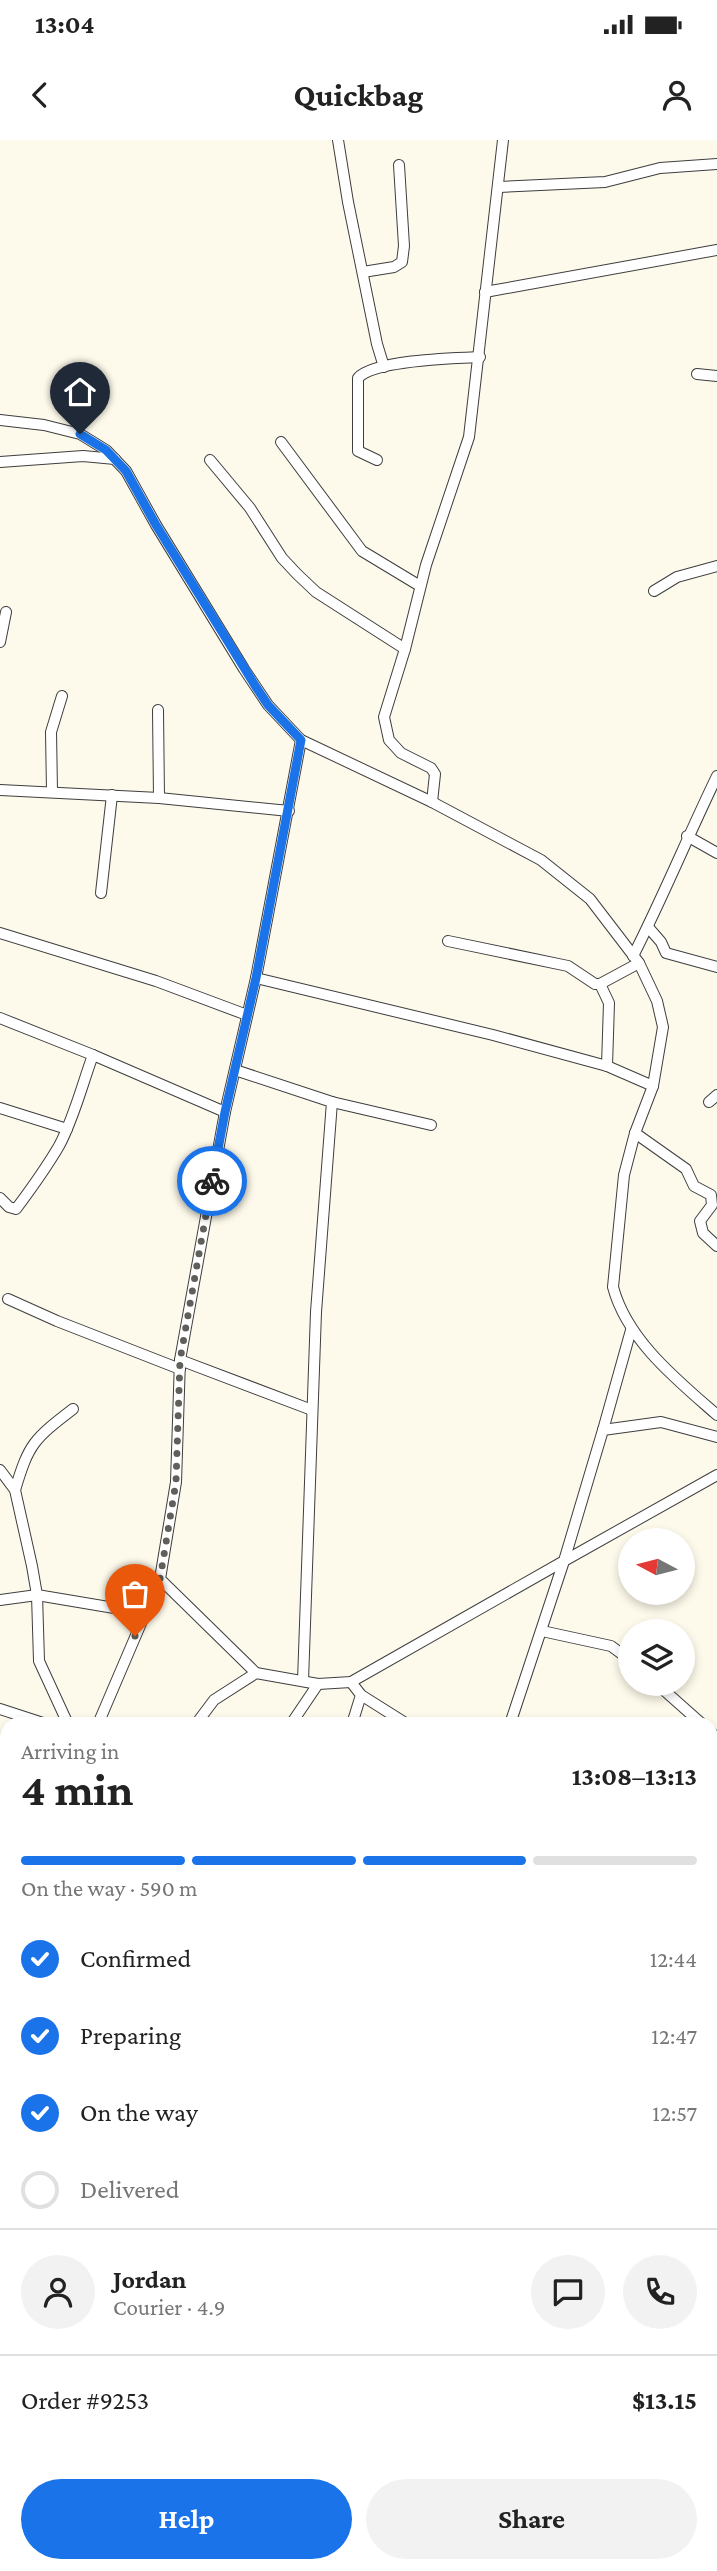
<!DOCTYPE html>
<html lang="en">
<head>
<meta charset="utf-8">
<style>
	body { margin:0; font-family:"Crimson Pro",serif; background:#f2f2f2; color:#222; height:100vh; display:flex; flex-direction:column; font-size:26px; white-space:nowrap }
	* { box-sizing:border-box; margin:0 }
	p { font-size:23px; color:#767676 }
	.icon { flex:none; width:38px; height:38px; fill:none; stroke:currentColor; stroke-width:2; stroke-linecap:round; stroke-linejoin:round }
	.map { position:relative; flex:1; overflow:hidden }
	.side { position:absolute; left:0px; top:1577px; width:718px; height:856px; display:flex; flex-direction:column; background:#fff; border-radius:21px 21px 0 0; box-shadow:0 4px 10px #0003 }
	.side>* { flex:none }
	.needle { width:46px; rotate:277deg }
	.controls { position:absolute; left:618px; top:1388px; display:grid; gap:14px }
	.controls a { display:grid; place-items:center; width:77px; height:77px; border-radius:50%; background:#fff; box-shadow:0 4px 10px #0003; font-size:35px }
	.pin { position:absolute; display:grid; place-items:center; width:60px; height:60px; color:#fff; margin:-72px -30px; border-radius:50% 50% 50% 0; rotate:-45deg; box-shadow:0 0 7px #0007 }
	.pin .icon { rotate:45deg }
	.courier { position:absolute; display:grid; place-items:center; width:70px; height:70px; margin:-35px; border:5px solid #1a73e8; border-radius:50%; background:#fff; color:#222; box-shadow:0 2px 9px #0007 }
	.headline em { font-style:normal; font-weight:700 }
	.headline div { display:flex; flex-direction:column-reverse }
	.headline { display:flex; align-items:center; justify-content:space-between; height:119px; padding:0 21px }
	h1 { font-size:46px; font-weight:700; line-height:52px }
	.bar { display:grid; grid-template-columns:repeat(4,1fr); gap:10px 7px; align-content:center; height:84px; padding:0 21px }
	.bar i { height:9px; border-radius:5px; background:#e0e0e0 }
	.bar .current { background:#1a73e8 }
	.bar p { grid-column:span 4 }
	.line { display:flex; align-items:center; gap:18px; padding:0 21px; border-top:2px solid #e0e0e0 }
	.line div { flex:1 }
	.round { display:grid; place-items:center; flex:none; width:74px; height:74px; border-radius:37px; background:#f2f2f2 }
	ol { padding:0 21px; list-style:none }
	li { display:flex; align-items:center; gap:21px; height:77px }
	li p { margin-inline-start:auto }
	li .icon { padding:7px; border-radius:50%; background:#1a73e8; color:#fff; stroke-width:4 }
	li:last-child { color:#767676 }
	li i { width:38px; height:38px; border:4px solid #e0e0e0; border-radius:50% }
	.button { display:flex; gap:14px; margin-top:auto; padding:14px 21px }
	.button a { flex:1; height:80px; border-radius:42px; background:#1a73e8; color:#fff; font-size:28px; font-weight:700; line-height:80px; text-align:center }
	.button a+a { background:#f2f2f2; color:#222 }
	.status { display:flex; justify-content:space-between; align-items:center; height:49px; padding:0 35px; background:#fff; direction:ltr }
	.status svg { height:19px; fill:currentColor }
	header { display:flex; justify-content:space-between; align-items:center; height:91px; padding:0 21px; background:#fff; font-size:32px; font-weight:700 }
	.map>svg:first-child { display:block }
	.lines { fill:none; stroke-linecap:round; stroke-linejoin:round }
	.stream { stroke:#4287c0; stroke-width:2.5 }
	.minor-casing { stroke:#3e3e3e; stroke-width:12 }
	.minor { stroke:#fff; stroke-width:10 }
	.done { stroke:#605f59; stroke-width:7; stroke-dasharray:0 12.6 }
	.route { stroke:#1a73e8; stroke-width:9 }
</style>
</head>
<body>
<div class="status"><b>13:04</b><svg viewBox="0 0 49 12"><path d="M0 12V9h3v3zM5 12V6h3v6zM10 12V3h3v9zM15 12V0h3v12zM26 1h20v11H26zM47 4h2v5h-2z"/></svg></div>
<header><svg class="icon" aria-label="back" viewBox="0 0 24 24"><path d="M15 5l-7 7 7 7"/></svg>Quickbag<svg class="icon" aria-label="person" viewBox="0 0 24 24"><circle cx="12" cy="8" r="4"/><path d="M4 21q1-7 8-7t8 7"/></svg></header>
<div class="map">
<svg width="717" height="2431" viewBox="0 0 717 2431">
	<rect width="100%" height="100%" fill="#fdfaeb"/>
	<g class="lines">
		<path class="stream" d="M0,2258L7,2257"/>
		<defs>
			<g id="minor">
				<path d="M338,0L348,62L377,204L384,227"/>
				<path d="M499,47L605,42L660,28L717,24"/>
				<path d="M363,132L394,127L402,122L404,106L399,25"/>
				<path d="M485,152L717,110"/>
				<path d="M697,234L717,236"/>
				<path d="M0,280L44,285L80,294L106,310L126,331L156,385L244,529L268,565L301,600L432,662L541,720L590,759L639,823L657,861L663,887L653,946L635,993L624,1035L613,1147C627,1200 677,1240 717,1275"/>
				<path d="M281,302L362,411L420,446"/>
				<path d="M210,320L250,368L282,418L297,434L316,452L405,509"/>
				<path d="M377,320L358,311V238C374,220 454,218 480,217"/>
				<path d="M0,322L83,316L115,319"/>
				<path d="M654,451L677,437L717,426"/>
				<path d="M0,502L6,472"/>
				<path d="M158,570L159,658"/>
				<path d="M0,650L159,658L289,671"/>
				<path d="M52,651L51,592L62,556"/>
				<path d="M432,662L435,634L431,628L401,613L389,600L384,577L405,509L426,425L469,297L503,0"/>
				<path d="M687,696L717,713"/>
				<path d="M101,753L112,655"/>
				<path d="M648,787L661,802L666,813L717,827"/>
				<path d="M0,793L156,841L247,875"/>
				<path d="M448,801L568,826L595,844H600L639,823"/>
				<path d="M633,816C663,757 688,696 717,636"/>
				<path d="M256,838L493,895L607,926L653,946"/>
				<path d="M600,844L609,863L607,926"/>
				<path d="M0,878L93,915L225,972"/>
				<path d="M235,930L332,962L316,1172L303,1541"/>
				<path d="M332,962L431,985"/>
				<path d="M709,962L717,955"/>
				<path d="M0,968L67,989"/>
				<path d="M635,993L686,1029L694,1046L711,1055L712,1065L700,1081L703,1093L717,1106"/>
				<path d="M0,1058L9,1067L16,1069C31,1049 46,1028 59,1006C74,978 82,945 93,915"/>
				<path d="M8,1159L57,1181L180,1229"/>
				<path d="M180,1220L312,1270"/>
				<path d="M603,1290L631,1190"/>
				<path d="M0,1330L15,1350L32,1426L37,1455L39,1521L68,1584"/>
				<path d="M15,1350C29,1303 34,1299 73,1269"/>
				<path d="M0,1460L37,1455L144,1473"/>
				<path d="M542,1491L611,1506L630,1520"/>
				<path d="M256,1533L160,1439L176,1342L180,1220L225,972L256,838L301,600"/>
				<path d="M351,1542L361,1555L352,1584"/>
				<path d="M657,1544L702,1584"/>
				<path d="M361,1555L407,1584"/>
				<path d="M0,1569L46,1584"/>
				<path d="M98,1584L160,1439"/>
				<path d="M196,1584L214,1560L256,1533L318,1544L351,1542L564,1421L603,1290L661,1282L717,1297"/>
				<path d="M291,1584L318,1544"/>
				<path d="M510,1584L564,1421L717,1335"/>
				<path d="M710,1592L717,1598"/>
				<path d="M710,1710H717"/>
				<path d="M0,1737L7,1740"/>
				<path d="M0,1850L7,1841"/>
				<path d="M0,1917L7,1916"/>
				<path d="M710,2139L717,2135"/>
				<path d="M710,2149L717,2150"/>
				<path d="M710,2254L717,2260"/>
				<path d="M710,2295L717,2292"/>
				<path d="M376,2426L377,2431"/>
				<path d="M631,2426L633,2431"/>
				<path d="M455,2431L462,2426"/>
			</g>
		</defs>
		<use href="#minor" class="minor-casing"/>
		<use href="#minor" class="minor"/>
	</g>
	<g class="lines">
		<path class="done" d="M135,1496L160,1439L176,1342L180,1220L212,1041"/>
		<path class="route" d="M80,294L106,310L126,331L156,385L256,547L268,565L301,600L256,838L225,972L212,1041"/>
	</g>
</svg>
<div class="controls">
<a><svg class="needle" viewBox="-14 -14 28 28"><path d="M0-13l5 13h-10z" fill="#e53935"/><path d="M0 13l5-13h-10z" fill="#767676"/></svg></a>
<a><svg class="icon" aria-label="layers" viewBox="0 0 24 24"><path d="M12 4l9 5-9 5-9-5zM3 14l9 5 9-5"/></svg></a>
</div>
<div class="pin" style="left:135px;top:1496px;background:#ea580c"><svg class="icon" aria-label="bag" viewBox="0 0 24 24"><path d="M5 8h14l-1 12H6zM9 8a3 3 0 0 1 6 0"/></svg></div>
<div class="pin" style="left:80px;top:294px;background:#1f2937"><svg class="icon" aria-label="home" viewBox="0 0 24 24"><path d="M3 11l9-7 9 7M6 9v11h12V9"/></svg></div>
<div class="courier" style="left:212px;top:1041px"><svg class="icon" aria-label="bike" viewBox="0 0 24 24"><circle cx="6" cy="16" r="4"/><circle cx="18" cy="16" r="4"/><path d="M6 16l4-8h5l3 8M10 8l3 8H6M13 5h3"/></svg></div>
<section class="side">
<div class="headline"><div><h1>4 min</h1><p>Arriving in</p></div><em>13:08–13:13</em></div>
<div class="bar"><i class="current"></i><i class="current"></i><i class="current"></i><i></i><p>On the way · 590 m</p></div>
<ol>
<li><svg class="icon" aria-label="check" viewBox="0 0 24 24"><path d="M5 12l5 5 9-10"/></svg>Confirmed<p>12:44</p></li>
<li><svg class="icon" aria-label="check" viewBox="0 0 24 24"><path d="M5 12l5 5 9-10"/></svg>Preparing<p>12:47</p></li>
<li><svg class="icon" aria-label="check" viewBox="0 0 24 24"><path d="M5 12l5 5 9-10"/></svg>On the way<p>12:57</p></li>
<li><i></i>Delivered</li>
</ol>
<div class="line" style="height:126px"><a class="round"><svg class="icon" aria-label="person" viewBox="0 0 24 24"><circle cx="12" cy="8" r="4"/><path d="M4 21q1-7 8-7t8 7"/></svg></a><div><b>Jordan</b><p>Courier · 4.9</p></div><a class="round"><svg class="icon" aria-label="chat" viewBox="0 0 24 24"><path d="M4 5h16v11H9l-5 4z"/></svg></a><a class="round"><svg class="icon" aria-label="phone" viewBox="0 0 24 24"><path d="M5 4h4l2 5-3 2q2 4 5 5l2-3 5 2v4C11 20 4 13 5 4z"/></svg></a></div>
<div class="line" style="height:91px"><div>Order #9253</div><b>$13.15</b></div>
<div class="button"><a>Help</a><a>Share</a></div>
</section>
</div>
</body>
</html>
